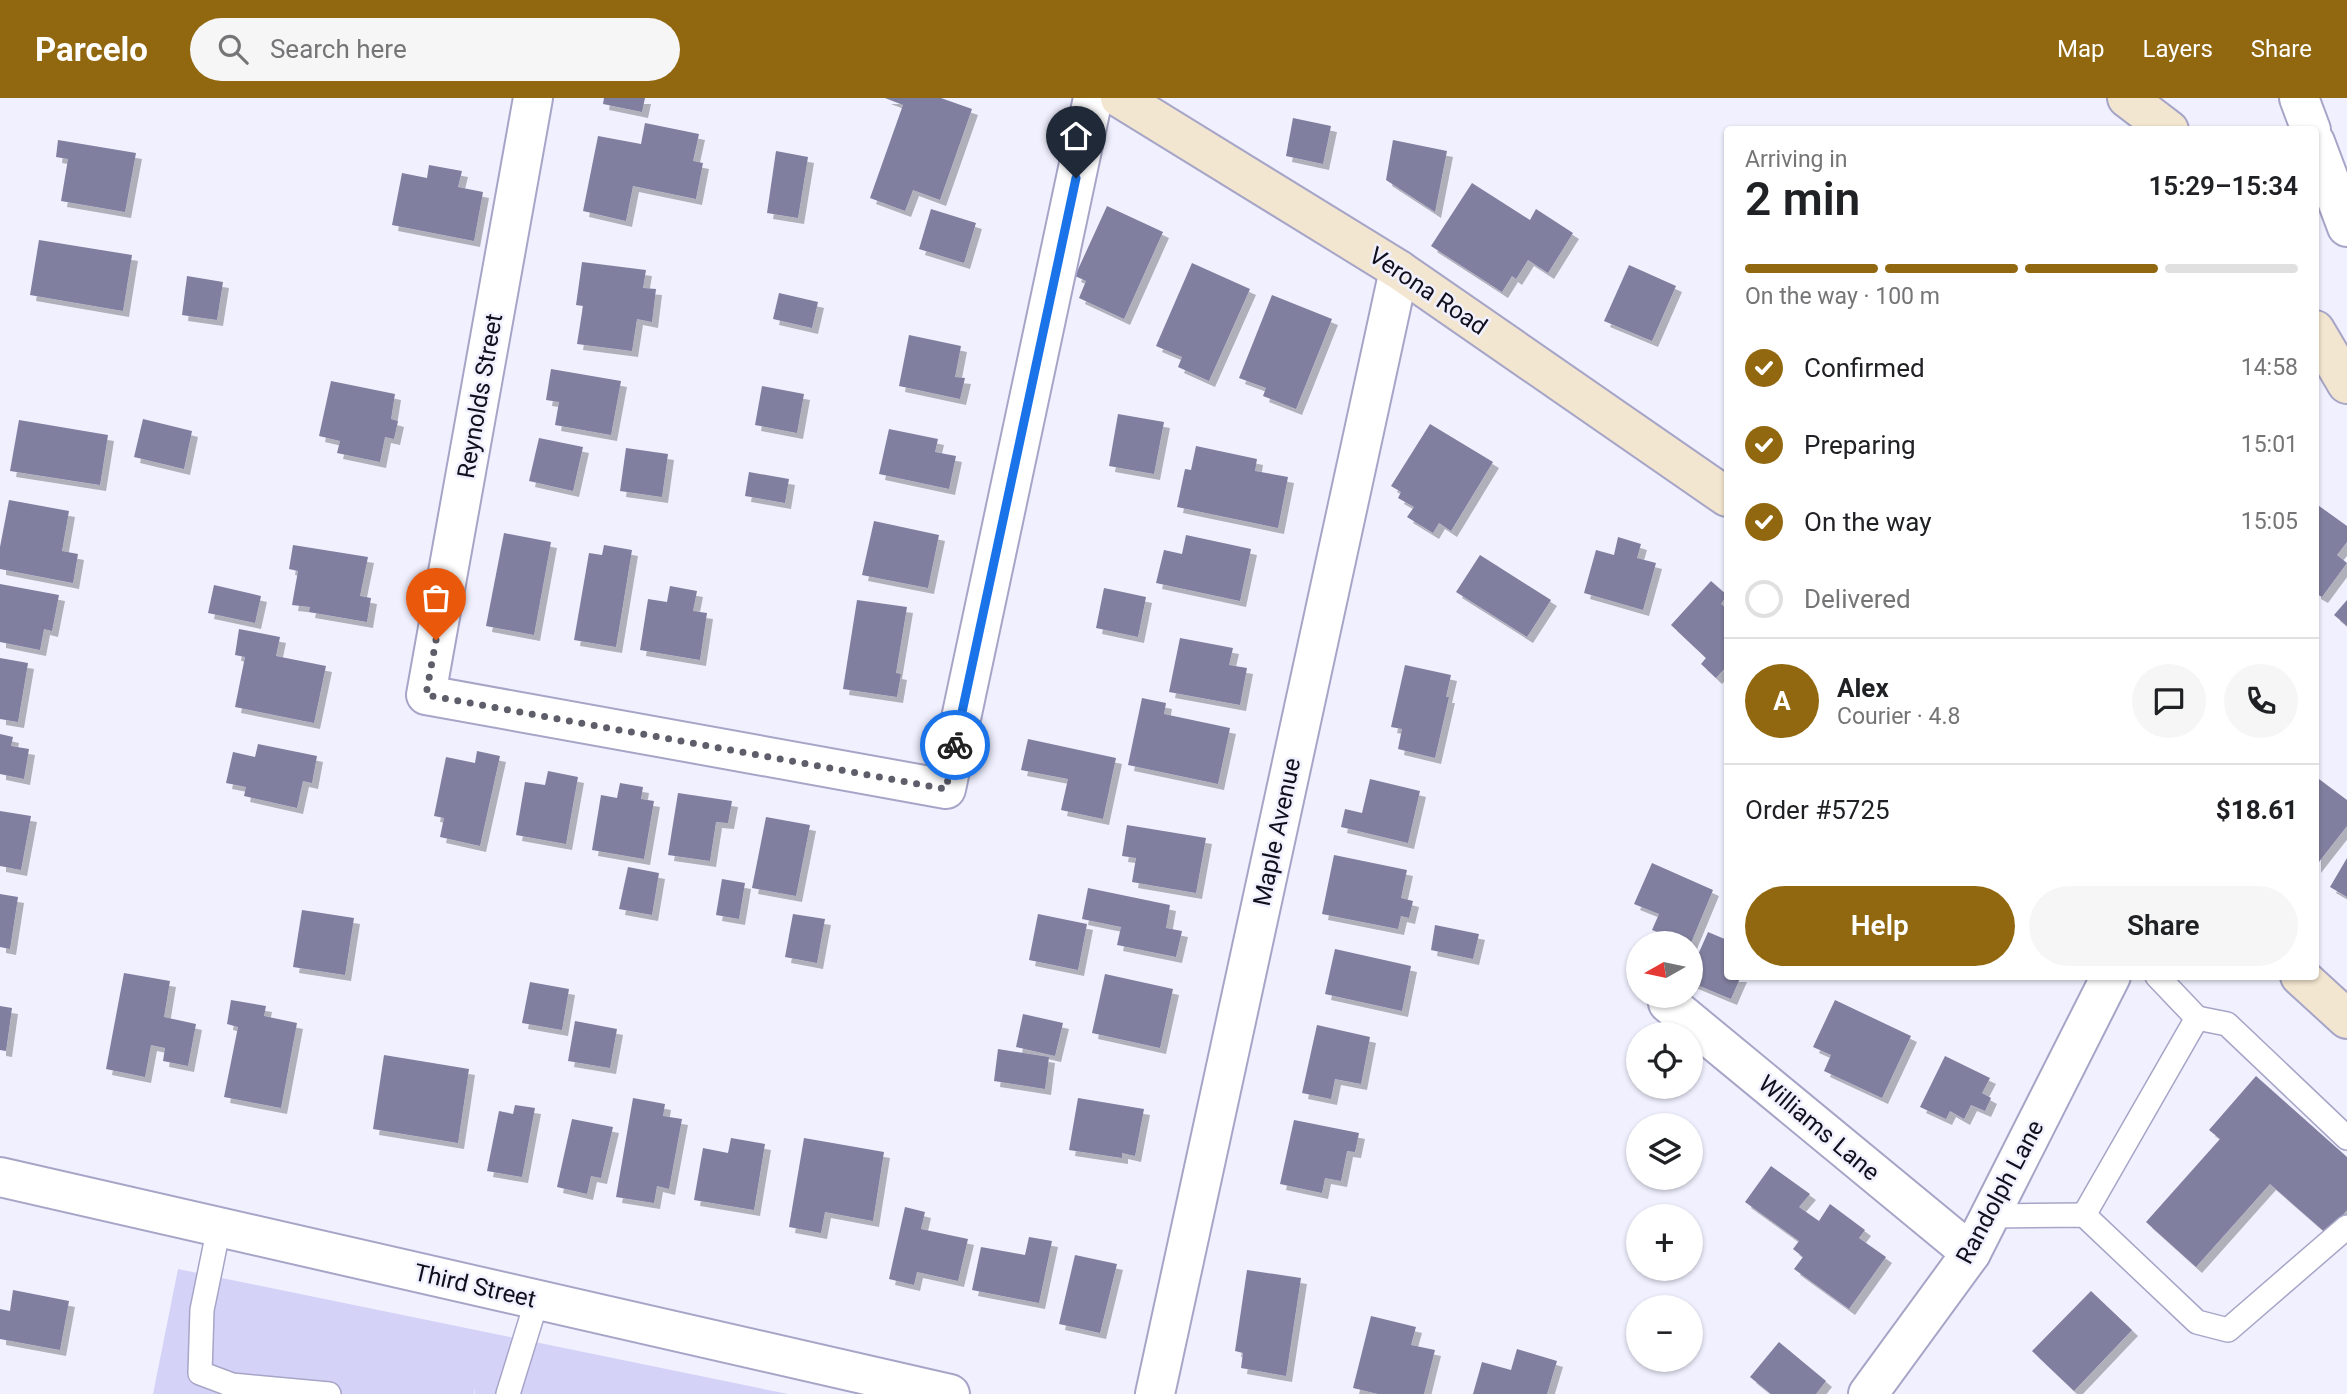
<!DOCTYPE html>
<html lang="en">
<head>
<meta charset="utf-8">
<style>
	body { margin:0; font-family:Roboto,sans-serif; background:#f6f6f6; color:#202124; height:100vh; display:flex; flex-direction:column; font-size:26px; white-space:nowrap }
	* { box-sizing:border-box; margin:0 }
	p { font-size:23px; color:#757577 }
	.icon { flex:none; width:38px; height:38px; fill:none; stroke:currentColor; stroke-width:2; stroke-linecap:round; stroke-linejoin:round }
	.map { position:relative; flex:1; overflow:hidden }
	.side { position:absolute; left:1724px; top:28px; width:595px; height:854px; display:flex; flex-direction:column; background:#fff; border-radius:7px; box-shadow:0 2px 5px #0004 }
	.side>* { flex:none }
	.needle { width:46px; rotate:261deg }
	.buttons { position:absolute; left:1626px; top:833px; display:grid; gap:14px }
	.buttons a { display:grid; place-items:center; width:77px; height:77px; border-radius:50%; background:#fff; box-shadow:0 2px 5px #0004; font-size:35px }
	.pin { position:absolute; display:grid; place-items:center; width:60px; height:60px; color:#fff; margin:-72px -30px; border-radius:50% 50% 50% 0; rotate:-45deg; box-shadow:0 0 7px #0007 }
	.pin .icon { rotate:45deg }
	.courier { position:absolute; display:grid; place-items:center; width:70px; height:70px; margin:-35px; border:5px solid #1a73e8; border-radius:50%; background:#fff; color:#222; box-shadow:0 2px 9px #0007 }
	.summary em { font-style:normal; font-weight:600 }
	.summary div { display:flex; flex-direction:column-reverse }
	.summary { display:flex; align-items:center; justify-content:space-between; height:119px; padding:0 21px }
	h1 { font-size:46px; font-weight:600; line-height:52px }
	.bar { display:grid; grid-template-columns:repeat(4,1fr); gap:10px 7px; align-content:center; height:84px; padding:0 21px }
	.bar i { height:9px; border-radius:5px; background:#e0e0e0 }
	.bar .active { background:#916810 }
	.bar p { grid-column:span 4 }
	.line { display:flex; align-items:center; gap:18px; padding:0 21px; border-top:2px solid #e0e0e0 }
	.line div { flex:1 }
	.round { display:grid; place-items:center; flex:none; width:74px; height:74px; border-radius:37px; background:#f6f6f6 }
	ol { padding:0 21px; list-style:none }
	li { display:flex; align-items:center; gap:21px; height:77px }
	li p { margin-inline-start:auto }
	li .icon { padding:7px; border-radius:50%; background:#916810; color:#fff; stroke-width:4 }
	li:last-child { color:#757577 }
	li i { width:38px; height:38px; border:4px solid #e0e0e0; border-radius:50% }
	.button { display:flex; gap:14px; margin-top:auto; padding:14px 21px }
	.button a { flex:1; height:80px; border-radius:42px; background:#916810; color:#fff; font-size:28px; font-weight:600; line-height:80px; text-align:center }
	.button a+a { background:#f6f6f6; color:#202124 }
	header { display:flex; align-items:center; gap:42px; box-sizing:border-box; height:98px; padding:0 35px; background:#916810; color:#fff }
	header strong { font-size:33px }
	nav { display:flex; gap:38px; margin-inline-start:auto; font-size:24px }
	.search { width:490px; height:63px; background:#f6f6f6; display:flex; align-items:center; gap:18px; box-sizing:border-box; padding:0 24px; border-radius:38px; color:#757577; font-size:26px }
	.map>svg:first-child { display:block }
	.green { fill:#d4d3f7 }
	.building { fill:#807f9f; filter:url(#shadow) }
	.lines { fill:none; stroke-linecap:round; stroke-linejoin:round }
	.lane-casing { stroke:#a6a5c7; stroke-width:26 }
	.street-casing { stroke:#a6a5c7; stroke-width:42 }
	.secondary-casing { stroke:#a6a5c7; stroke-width:42 }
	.lane { stroke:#fff; stroke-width:23 }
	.street { stroke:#fff; stroke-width:38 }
	.secondary { stroke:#f3e6d0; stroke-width:38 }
	.done { stroke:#5e5e6b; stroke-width:7; stroke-dasharray:0 12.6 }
	.route { stroke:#1a73e8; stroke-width:9 }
	.labels { text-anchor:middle; stroke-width:5; stroke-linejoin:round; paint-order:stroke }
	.street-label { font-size:24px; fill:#100f1b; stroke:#f0f0ff }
</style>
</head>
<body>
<header>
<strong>Parcelo</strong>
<div class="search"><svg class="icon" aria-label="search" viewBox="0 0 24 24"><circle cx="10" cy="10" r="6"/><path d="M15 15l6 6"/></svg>Search here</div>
<nav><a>Map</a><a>Layers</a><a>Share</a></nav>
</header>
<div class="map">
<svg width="2347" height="1296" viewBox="0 0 2347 1296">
	<defs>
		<filter id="shadow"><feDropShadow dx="6" dy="6" stdDeviation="0" flood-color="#0004"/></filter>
	</defs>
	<rect width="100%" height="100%" fill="#f0f0ff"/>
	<path class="green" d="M178,1171L788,1296H475V1290L474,1296H153Z"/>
	<g class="building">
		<path d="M604,0H645L642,14L603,6Z"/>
		<path d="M885,0H941L972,11L940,102L913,92L905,113L870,100L903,7Z"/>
		<path d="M1293,20L1331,28L1323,66L1286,58Z"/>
		<path d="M645,25L699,36L693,63L703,65L696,101L633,88L626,123L583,113L598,38L641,46Z"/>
		<path d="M58,42L136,55L125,114L61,103L68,61L56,59Z"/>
		<path d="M1393,42L1447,53L1435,114L1386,82Z"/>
		<path d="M776,53L808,59L798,120L767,115Z"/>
		<path d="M429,67L462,73L458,89L483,94L474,143L392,127L402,75L427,80Z"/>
		<path d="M1472,85L1530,122L1536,111L1573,135L1548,175L1528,162L1516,181L1512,178L1502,194L1431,148Z"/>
		<path d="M1107,108L1163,134L1124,221L1079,200L1086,183L1075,178Z"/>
		<path d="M931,111L976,125L964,165L919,151Z"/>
		<path d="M39,142L132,157L123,213L30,197Z"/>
		<path d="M582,164L646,172L643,190L656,191L652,224L637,221L632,253L577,246L583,208L576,207Z"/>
		<path d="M1192,165L1250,191L1209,283L1178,269L1182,259L1156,248Z"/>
		<path d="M1629,167L1676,188L1652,243L1604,223Z"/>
		<path d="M187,178L223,184L217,222L182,217Z"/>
		<path d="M779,195L818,204L812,230L773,221Z"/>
		<path d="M1272,197L1332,221L1296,311L1263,298L1266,290L1239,280Z"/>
		<path d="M909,237L961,248L955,279L965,280L960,301L899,288Z"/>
		<path d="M551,271L621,283L611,337L555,327L559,304L546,302Z"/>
		<path d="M331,283L395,296L391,321L398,323L394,341L385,339L380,364L337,355L340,343L319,338Z"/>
		<path d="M762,288L804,296L797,335L755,327Z"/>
		<path d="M1118,316L1164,324L1154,376L1109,368Z"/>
		<path d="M143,321L192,333L184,371L134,359Z"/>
		<path d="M19,322L108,337L100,387L10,373Z"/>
		<path d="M1430,326L1493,364L1451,433L1439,425L1433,435L1407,419L1414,409L1398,400L1401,394L1391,388Z"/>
		<path d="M889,331L938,341L935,354L956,358L949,391L879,376Z"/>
		<path d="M539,340L583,349L573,393L529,383Z"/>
		<path d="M1196,348L1257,361L1255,373L1288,379L1278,430L1177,409L1185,371L1191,372Z"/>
		<path d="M626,350L668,356L662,399L620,393Z"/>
		<path d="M749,374L789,381L785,405L745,398Z"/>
		<path d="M9,402L69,413L62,453L78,456L73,485L0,471V449Z"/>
		<path d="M2315,405L2347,428V444L2337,457L2347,465L2322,499L2315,495Z"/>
		<path d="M874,423L939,437L928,490L862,477Z"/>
		<path d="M504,435L551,444L534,537L486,528Z"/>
		<path d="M1186,437L1251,451L1240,503L1156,485L1164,452L1182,456Z"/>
		<path d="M1618,439L1641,446L1637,460L1656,465L1643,512L1584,495L1596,452L1614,457Z"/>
		<path d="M293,447L368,459L360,498L371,500L367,524L309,514L310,509L292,507L298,473L289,471Z"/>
		<path d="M604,447L632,452L616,549L574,542L589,455L602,457Z"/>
		<path d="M1480,457L1551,502L1527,539L1456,494Z"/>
		<path d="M1711,483L1727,497L1721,506L1727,511V529L1724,532L1727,535V568L1716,580L1701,566L1706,560L1671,527Z"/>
		<path d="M0,486L59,497L52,533L44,531L40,552L0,544Z"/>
		<path d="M214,487L261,498L255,525L208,515Z"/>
		<path d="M670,488L697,493L693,513L707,515L700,562L640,552L648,501L667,504Z"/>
		<path d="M1104,490L1146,499L1138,539L1096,530Z"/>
		<path d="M857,502L907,509L896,575L901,576L897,599L843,591Z"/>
		<path d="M2347,502V528L2334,517Z"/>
		<path d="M239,531L280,539L276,558L326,568L314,625L235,609L245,559L235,557Z"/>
		<path d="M1180,540L1233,550L1229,567L1247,570L1240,607L1169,594Z"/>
		<path d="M0,560L28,565L18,624L0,621Z"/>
		<path d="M1405,567L1451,577L1446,599H1449L1435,660L1398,651L1402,631L1391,629Z"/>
		<path d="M1142,600L1166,605L1164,616L1230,630L1218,686L1128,667Z"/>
		<path d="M0,636L13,639L11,648L29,651L24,681L0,676Z"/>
		<path d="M1028,641L1116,660L1103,721L1061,712L1068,681L1021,672Z"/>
		<path d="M258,646L317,658L312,685L303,683L297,710L244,698L246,689L226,685L233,654L255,659Z"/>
		<path d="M477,653L500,658L480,748L440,739L444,720L434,718L446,659L475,665Z"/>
		<path d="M548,673L578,679L566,746L516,737L525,684L545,687Z"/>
		<path d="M2315,678L2347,702V728L2315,769Z"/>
		<path d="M1370,681L1420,693L1408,745L1341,729L1345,711L1362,715Z"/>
		<path d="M620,685L643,689L641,701L654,703L644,761L592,752L601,697L617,700Z"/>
		<path d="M678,695L732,703L728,725L716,724L710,763L668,757Z"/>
		<path d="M0,713L31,718L21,772L0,768Z"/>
		<path d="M766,719L810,727L796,798L752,790Z"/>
		<path d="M1127,727L1206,740L1196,795L1132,784L1136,760L1122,758Z"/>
		<path d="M1334,757L1407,772L1401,800L1413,803L1409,820L1401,818L1398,831L1322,816Z"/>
		<path d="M2347,760V799L2330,789Z"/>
		<path d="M1652,765L1713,792L1691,845H1685L1652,832L1659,816L1634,806Z"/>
		<path d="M628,769L659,775L652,817L619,811Z"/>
		<path d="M722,781L745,785L739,821L716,817Z"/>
		<path d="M1088,790L1170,807L1166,830L1182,833L1176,859L1117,847L1121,829L1082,821Z"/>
		<path d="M0,796L18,799L10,851L0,849Z"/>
		<path d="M302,812L354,820L345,877L293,869Z"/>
		<path d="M793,816L825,821L817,865L785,859Z"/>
		<path d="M1038,816L1087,826L1078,872L1029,862Z"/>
		<path d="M1435,827L1479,836L1473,861L1431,852Z"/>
		<path d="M1708,834L1727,842V878H1741L1731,901L1690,884V875Z"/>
		<path d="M1335,851L1411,868L1402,913L1325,896Z"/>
		<path d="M124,875L170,883L164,919L196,926L188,968L163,963L165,950L151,947L145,979L106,971Z"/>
		<path d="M1105,876L1173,891L1160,950L1092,935Z"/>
		<path d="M530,884L569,891L562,932L522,925Z"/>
		<path d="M231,902L266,908L264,918L297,925L281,1010L224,999L238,929L227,926Z"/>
		<path d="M1835,902L1911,938L1882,1000L1824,973L1831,957L1813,949Z"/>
		<path d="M0,908L12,910L6,953L0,952Z"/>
		<path d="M1023,916L1063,925L1055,958L1016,949Z"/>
		<path d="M575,923L617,931L610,970L568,963Z"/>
		<path d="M1317,927L1370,939L1361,986L1335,981L1331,1001L1302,995Z"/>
		<path d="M998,951L1049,959L1045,991L994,983Z"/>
		<path d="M384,957L469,971L458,1045L373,1031Z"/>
		<path d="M1945,958L1990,980L1982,995L1991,1000L1985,1013L1971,1007L1964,1021L1950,1013L1946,1021L1920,1009Z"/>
		<path d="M2256,978L2347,1059V1112L2327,1136L2270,1086L2196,1169L2146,1124L2220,1041L2209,1032Z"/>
		<path d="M633,1000L665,1006L663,1018L682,1021L669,1091L657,1088L654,1105L616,1099Z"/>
		<path d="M1078,1000L1144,1011L1135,1058L1122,1055V1060L1069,1052Z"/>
		<path d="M515,1007L535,1010L522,1079L487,1073L499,1013L513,1016Z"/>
		<path d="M572,1021L613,1029L601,1080L591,1078L587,1096L557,1089Z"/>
		<path d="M1294,1022L1359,1035L1355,1054L1347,1053L1341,1083L1325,1080L1322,1095L1280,1086Z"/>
		<path d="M731,1040L765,1046L754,1112L694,1102L703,1050L728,1055Z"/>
		<path d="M804,1040L884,1054L873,1123L825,1114L821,1135L789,1129Z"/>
		<path d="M1771,1068L1810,1096L1799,1109L1819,1123L1830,1106L1865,1132L1859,1140L1886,1159L1849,1211L1794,1171L1803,1159L1793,1151L1799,1143L1745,1104Z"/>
		<path d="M905,1109L925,1114L921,1131L968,1141L958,1183L917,1174L914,1187L889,1181Z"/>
		<path d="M1029,1139L1052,1143L1039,1205L972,1192L981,1149L1025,1157Z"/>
		<path d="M1075,1157L1117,1166L1100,1235L1059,1226Z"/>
		<path d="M1247,1172L1301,1180L1286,1278L1241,1270L1243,1255L1235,1253Z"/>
		<path d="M13,1192L69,1203L60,1252L0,1241V1211L10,1213Z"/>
		<path d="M2091,1193L2132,1232L2074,1293L2032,1253Z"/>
		<path d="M1371,1218L1416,1229L1411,1247L1435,1252L1424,1296H1378L1353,1290Z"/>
		<path d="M1779,1244L1826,1283L1816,1296H1771L1750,1279Z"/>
		<path d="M1517,1251L1557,1263L1547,1296H1473L1482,1264L1511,1272Z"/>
	</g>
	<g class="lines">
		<defs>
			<g id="lane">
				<path d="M2197,920L2227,926L2347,1040"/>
				<path d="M2084,1117L2197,920L2157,878"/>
				<path d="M1990,1118L2084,1117L2197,1224L2228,1232L2347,1129"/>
				<path d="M219,1129L202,1212L200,1275L232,1287L329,1296"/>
				<path d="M508,1296L537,1202"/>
			</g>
			<g id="street">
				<path d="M533,0L426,597L946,691L1093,0"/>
				<path d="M2299,0L2311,32"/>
				<path d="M2315,44L2347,129"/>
				<path d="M1668,905L1971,1155"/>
				<path d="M0,1079L950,1296"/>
				<path d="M1155,1296L1399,172"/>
				<path d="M1868,1296L1971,1155L2111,878"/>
			</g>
			<g id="secondary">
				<path d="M1120,0L1399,172L1727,399"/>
				<path d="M2127,0L2169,32"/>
				<path d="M2315,232L2347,286"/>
				<path d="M2300,878L2347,921"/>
			</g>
		</defs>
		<use href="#lane" class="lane-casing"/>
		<use href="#street" class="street-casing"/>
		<use href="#secondary" class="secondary-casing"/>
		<use href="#lane" class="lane"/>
		<use href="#street" class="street"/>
		<use href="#secondary" class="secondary"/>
	</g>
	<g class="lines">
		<path class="done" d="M436,542L426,597L946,691L955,647"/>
		<path class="route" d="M955,647L1076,80"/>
	</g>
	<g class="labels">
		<g class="street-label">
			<text transform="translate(1428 193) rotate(34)" y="8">Verona Road</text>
			<text transform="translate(480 298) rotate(-80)" y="8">Reynolds Street</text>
			<text transform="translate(1277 734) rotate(-78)" y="8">Maple Avenue</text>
			<text transform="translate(1819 1030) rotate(40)" y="8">Williams Lane</text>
			<text transform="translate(2000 1094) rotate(-62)" y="8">Randolph Lane</text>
			<text transform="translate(475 1188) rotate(13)" y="8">Third Street</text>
		</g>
	</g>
</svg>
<div class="buttons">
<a><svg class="needle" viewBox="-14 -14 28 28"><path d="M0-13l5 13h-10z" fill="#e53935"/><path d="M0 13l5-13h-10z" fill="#757577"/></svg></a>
<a><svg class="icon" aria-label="locate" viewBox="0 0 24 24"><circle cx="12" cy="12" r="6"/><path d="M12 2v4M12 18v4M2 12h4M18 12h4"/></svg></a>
<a><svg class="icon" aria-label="layers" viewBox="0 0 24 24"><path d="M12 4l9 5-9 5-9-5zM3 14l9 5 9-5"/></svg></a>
<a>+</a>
<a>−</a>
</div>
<div class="pin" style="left:436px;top:542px;background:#ea580c"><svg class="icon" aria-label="bag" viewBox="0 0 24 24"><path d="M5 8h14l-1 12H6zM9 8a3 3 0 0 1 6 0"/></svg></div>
<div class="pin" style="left:1076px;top:80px;background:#1f2937"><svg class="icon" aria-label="home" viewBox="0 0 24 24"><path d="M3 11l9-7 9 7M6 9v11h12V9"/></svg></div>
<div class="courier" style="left:955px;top:647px"><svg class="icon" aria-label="bike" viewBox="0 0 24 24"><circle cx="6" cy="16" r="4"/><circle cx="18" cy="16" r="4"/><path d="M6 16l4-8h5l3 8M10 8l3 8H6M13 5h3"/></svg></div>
<section class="side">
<div class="summary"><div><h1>2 min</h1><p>Arriving in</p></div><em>15:29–15:34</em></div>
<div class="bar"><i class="active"></i><i class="active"></i><i class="active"></i><i></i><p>On the way · 100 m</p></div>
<ol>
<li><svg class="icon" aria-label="check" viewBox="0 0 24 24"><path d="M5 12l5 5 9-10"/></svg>Confirmed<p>14:58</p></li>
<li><svg class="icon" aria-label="check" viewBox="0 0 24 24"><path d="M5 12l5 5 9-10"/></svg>Preparing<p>15:01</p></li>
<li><svg class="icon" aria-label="check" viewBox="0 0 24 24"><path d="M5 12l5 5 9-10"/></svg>On the way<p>15:05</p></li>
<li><i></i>Delivered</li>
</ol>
<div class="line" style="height:126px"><b class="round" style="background:#916810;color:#fff">A</b><div><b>Alex</b><p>Courier · 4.8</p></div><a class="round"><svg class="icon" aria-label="chat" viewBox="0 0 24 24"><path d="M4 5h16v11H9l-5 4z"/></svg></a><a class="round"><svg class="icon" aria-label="phone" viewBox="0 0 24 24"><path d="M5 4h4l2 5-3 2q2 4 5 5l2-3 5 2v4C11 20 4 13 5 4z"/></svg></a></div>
<div class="line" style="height:91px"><div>Order #5725</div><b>$18.61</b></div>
<div class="button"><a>Help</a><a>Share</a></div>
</section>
</div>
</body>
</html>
